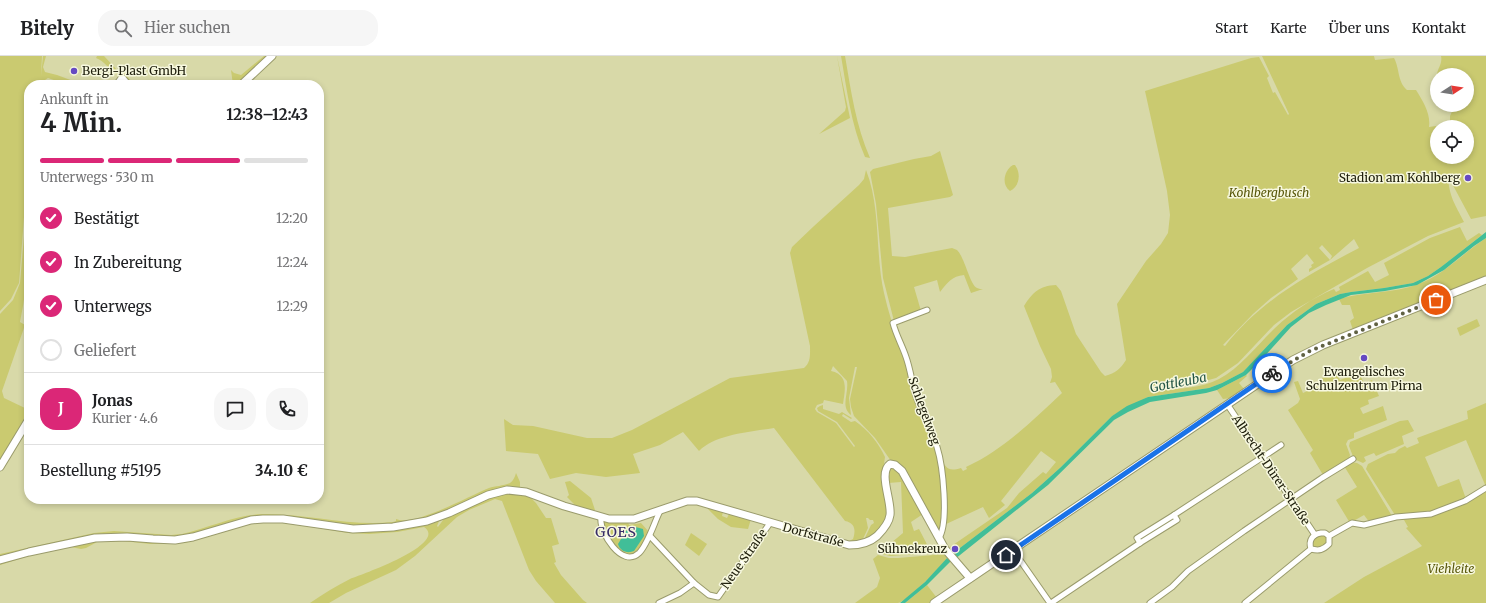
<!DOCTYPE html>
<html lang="de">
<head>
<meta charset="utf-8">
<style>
	body { margin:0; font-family:Merriweather,serif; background:#f6f6f6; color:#202124; height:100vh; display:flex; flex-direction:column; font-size:15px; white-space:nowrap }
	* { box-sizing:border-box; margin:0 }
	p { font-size:13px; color:#757577 }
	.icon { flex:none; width:22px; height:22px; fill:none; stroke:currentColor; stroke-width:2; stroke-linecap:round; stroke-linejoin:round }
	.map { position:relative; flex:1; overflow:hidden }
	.drawer { position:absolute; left:24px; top:24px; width:300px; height:424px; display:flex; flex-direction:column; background:#fff; border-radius:16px; box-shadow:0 2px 6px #0003 }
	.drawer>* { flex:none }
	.needle { width:26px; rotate:78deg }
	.tools { position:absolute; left:1430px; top:12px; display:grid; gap:8px }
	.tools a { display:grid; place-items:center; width:44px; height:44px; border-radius:50%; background:#fff; box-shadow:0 2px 6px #0003; font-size:20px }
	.pin { position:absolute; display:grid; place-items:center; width:34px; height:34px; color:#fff; margin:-17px; border:2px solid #fff; border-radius:50%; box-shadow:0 1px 4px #0007 }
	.courier { position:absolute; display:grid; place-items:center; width:40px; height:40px; margin:-20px; border:3px solid #1a73e8; border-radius:50%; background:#fff; color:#222; box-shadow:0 1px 5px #0007 }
	.head em { font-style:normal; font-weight:700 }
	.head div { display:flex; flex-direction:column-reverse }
	.head { display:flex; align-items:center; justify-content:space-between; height:68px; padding:0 16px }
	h1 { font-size:26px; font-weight:700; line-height:30px }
	.bar { display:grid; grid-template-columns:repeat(4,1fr); gap:6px 4px; align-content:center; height:48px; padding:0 16px }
	.bar i { height:5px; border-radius:3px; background:#e0e0e0 }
	.bar .current { background:#db2777 }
	.bar p { grid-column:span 4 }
	.line { display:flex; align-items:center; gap:10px; padding:0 16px; border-top:1px solid #e0e0e0 }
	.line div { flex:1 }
	.round { display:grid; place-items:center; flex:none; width:42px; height:42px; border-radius:16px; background:#f6f6f6 }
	ol { padding:0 16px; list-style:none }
	li { display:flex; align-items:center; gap:12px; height:44px }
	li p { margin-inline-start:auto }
	li .icon { padding:4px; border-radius:50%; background:#db2777; color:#fff; stroke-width:4 }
	li:last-child { color:#757577 }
	li i { width:22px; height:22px; border:2px solid #e0e0e0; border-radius:50% }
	header { display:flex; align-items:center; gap:24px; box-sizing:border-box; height:56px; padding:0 20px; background:#fff; border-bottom:1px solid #e0e0e0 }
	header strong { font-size:19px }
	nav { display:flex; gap:22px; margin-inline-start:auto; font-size:14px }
	.search { width:280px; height:36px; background:#f6f6f6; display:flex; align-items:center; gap:10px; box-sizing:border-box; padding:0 14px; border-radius:16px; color:#757577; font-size:15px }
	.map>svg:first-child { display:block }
	.green { fill:#caca70; fill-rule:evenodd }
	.water { fill:#41be98 }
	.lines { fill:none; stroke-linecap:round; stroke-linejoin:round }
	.street-casing { stroke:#9a9b6c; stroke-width:7 }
	.secondary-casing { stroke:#9a9b6c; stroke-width:9 }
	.street { stroke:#fff; stroke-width:5 }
	.secondary { stroke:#fff; stroke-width:7 }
	.done { stroke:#606143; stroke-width:4; stroke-dasharray:0 7.2 }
	.route { stroke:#1a73e8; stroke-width:5 }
	.poi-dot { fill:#6549c2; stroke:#f7f8df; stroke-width:1.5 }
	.labels { text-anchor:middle; stroke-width:3; stroke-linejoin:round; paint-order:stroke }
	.poi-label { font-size:12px; fill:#20200d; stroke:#f7f8df; text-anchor:end }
	.park-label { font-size:12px; font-style:italic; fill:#585709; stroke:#f7f8df }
	.street-label { font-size:12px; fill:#20200d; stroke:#f7f8df }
	.water-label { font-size:13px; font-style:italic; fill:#235545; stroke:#f7f8df }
	.quarter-label { font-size:14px; letter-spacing:1px; fill:#372c67; stroke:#f7f8df }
</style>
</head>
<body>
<header>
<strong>Bitely</strong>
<div class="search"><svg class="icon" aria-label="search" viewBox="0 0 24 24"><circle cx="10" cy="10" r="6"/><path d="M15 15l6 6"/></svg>Hier suchen</div>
<nav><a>Start</a><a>Karte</a><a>Über uns</a><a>Kontakt</a></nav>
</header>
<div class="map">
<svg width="1486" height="547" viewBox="0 0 1486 547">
	<rect width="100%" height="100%" fill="#d8d9a8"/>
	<g class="green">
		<path d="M0,0H42L41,20L43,0H46L43,11L45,16L57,19L84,29H68L48,22L42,26L41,29H29V71L25,87L26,135L19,227L11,243L0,255Z"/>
		<path d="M97,0H104L118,15H122L135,29H132L121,16L118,19C109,14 105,5 96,2Z"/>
		<path d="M264,0H268L238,29H233L231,14L234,17L241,19Z"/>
		<path d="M837,0L850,62L819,78L845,55L846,51Z"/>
		<path d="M841,0H845C851,35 856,70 870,102L865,101C851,69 847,34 841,0Z"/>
		<path d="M1262,0H1374L1375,4L1394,2C1400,13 1397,25 1407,34H1416C1423,45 1431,58 1429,71L1450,68V60L1455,49H1467V19H1437V21C1436,14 1443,8 1441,0H1486V160L1471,163L1448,120C1449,141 1455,148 1464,166L1428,180L1367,212L1291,256L1274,269L1238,307L1216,322L1190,329L1159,333V334C1178,333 1202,332 1219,323C1241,311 1257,289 1275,272C1292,256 1312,242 1334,233L1336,236L1340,234L1339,231L1368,215L1375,226L1389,219L1384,207L1430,182L1460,171L1467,185L1479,177L1482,179L1441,211L1428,220L1413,227L1384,232L1351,236L1340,238L1316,248L1287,269L1243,316L1222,327L1209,332L1148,341L1117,357L1112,360L1061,411L1032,437L952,498L949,494L950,491L1007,452L1019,437L1043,416L1046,418L1056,406L1041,395L1001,445L1005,449L989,462L983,451L944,469L940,401C946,412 948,416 961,412L963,415L967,413L966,411C1003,394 1032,365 1062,337L1055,326L1050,327L1052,321L1051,313L1040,290L1024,250C1033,236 1039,230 1056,229L1061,235L1076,278L1101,316L1105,320C1116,317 1120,313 1126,304L1117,248L1146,205L1161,188L1168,177L1170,159L1167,135L1145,35L1251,2L1259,1L1269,20L1267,22L1273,37L1275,36L1288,59L1289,58ZM1437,71H1467V101H1437ZM1354,183L1359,192C1309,218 1261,244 1225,290L1223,289L1253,258L1271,242L1298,223L1291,213L1307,198L1314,207L1311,209L1312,211L1309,213V216L1330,204L1319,192L1322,189L1332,200L1330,204Z"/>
		<path d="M29,80C29,142 33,205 20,266L25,269L2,335L4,342L27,353L29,350V357L0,406V258L13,244L20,227L28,134C26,117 25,97 29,80Z"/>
		<path d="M940,95L953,139L950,141L888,152L892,200L905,201L952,192L957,194C965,202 970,229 977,232C979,233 981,233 983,233L971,237L964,219C952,220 947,227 940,236L937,224L914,231L921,255L894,265L883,222L876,148L870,116L873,113L914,103L931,100Z"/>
		<path d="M1013,109H1015C1021,117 1020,130 1010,135C1001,129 1004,114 1013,109Z"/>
		<path d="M866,114C881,151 875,198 884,237C902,317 955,393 940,477L902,413L891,405L875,382L854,360L851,351L850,343L857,311H855L849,342L851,359C840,351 849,337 847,325L833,310L831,315C849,319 845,334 843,348L824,344L823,347L817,349L815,353L817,356L836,367L854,391L855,390L837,366L818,355L817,352L820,350L823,349V353L839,358L842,356L852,362L851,363L843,358L842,360L851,366L855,365C869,375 878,386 885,401L884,408L888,450L885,469L876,478L864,484L871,469L874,467L873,464H870L868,462H866L868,472L862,485L845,487L853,483C856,474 855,467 845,465L774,372C751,376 716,378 699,395L683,376L660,389L633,398L640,417L606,421L576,417L550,423L538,398L506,395L504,363L513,369L533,370L587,382H612L632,374L730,322L804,312C811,306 810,299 810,290L790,197L792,191L814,170L859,129L864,123Z"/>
		<path d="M1486,182V221L1448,235V236L1353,274L1350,265L1354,262L1350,249H1342L1339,243C1365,235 1393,238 1418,228C1444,219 1463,197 1486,182Z"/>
		<path d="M1477,263L1480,270L1460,280L1457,272Z"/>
		<path d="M1336,316L1340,324L1359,317L1364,327L1372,324L1379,340L1368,344L1369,348L1360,352L1363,358L1383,350L1387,364L1354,377V382L1348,384L1346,388L1350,399L1349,403L1323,419L1310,397L1313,394L1288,354L1298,347L1300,343L1294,326L1298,325L1303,337L1322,328L1323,331L1325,330L1322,322Z"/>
		<path d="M1246,319L1247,320L1239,327L1244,333L1232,340V342L1223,343L1217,334Z"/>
		<path d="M1486,347V431L1466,384L1425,401L1438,431L1459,423L1466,443L1430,456L1395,459L1366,413L1368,408L1388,398L1395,397L1399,393L1405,390L1407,392L1419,387L1417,382L1468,363L1467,355Z"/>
		<path d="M1408,364L1414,375L1402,380L1404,388L1376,400L1374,397L1364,401L1366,405L1363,407L1354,403L1349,390L1350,386L1400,365Z"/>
		<path d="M1350,406L1357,407L1362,410L1392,460L1370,467L1364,459L1350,467L1336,444L1357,431L1344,410Z"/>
		<path d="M890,411L898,414L923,458L911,466L914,475L919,473L931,496L930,497L890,500L879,497L903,477L901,426L888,427L887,423Z"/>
		<path d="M516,417L520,426V432L505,431L495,433L464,448L427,462L403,468L353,471L283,462L175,481L127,479L0,502V498L94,477L114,475L171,479L182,478C208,472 235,459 262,458C306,457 350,471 393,466L396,465V463C414,471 469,440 489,432C495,430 503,430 510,427C513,425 515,421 516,417Z"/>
		<path d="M570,425L591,442L595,454L593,455V457L573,452L574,448L567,441L569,439L565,426Z"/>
		<path d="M1486,433V547H1324L1364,521L1422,490L1406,472L1408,471L1404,464H1399L1398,463L1431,459Z"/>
		<path d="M512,435L527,438L536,447L546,462H551L559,488L552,490L556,506L554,507L561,519L583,544L587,547H555L536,525L529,514L502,445L495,443L469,454L457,461L415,500L396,514L346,537L329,547H310C323,538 336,530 350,523C361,519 449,488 424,471L397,476L369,478L348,477L275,465L258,466L242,469L185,487L150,488L123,485L97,486L86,492L81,493L71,491L29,500L0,509V506L9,503L95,484L126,483L164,486L186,484L241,469L263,465H281L351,474L378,475L404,472L440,463L437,470L438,471L446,460L490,441Z"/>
		<path d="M708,450L711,451V453L723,456L722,460L727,462L729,458L751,463L748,473L731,471L718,463L707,452Z"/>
		<path d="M603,466H628L629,469L641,467L649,476C645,482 642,491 637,495C622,511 606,476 603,466Z"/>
		<path d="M691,477L707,488L699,500L685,489Z"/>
		<path d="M1318,479H1327L1328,485L1323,491L1313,492L1312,484Z"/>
		<path d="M946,498L948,501C941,510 908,545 898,547C887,547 867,547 855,547L877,531L880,522L873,503L878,499L889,502H898Z"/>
		<path d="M927,529L937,542L930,547H905Z"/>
	</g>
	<g class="water">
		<path d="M1486,176V182L1474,190L1444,214L1417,229L1385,235L1351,239L1326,249L1309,257L1291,271L1262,303L1246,319L1217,334L1206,337L1150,346L1128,356L1114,364L1048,429L955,503L952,498L1032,437L1061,411L1112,360L1127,350L1148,341L1209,332L1222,327L1243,316L1287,269L1316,248L1340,238L1351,236L1384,232L1413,227L1428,220L1441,211Z"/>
		<path d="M632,470L643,473L644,480L634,495C627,498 620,495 618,488L626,475Z"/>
		<path d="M948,501L951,505L927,529L905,547H900L925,526Z"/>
	</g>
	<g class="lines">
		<defs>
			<g id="street">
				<path d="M116,29L121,22H123L129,29"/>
				<path d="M927,254L893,267C896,279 902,289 906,301C911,315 912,329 917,343C923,359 932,375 937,391C943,410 949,466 939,482"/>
				<path d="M1227,348L1315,479"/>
				<path d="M601,462C599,476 622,513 639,497C648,488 654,467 660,455"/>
				<path d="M1321,477H1325L1329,480V488C1323,494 1319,495 1311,493C1308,484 1313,478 1321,477Z"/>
				<path d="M650,480L694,527L709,539L718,541L770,467"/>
				<path d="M1329,480L1352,467L1364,469L1396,461L1431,458L1465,445L1486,432"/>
				<path d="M1140,487L1137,482L1174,459"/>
				<path d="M1013,494L1050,547"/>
				<path d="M659,547L680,537L694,527"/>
				<path d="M1051,547L1140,487L1177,464L1174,459L1281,389"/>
				<path d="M1150,547L1172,531L1188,515L1244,475L1322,422L1353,403"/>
				<path d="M1245,547L1311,493"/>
			</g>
			<g id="secondary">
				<path d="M241,29L272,0"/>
				<path d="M0,411L29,363"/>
				<path d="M0,504L29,496L95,482L127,481L153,483L175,484L193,481L251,464L263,463H283L353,473L393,471L427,465L449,457L488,439L507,434L526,436L564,450L609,463H634L687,445H697L849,489C859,489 869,487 877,480C883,474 889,467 890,459C892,445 878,417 890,408L895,409L902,415L945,493L970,522"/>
				<path d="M934,547L1293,304L1323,289L1486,224"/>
			</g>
		</defs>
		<use href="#street" class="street-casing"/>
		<use href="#secondary" class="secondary-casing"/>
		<use href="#street" class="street"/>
		<use href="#secondary" class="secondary"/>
	</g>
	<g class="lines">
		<path class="done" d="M1272,317L1310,295L1436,244"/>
		<path class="route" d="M1006,499L1272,317"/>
	</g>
	<g class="poi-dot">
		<circle cx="74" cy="15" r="4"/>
		<circle cx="1468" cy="122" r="4"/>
		<circle cx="1364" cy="302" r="4"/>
		<circle cx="955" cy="493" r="4"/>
	</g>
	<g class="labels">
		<g class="poi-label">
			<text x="82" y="19" text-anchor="start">Bergi-Plast GmbH</text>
			<text x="1460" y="126">Stadion am Kohlberg</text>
			<text x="1364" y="320" text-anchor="middle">Evangelisches<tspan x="1364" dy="14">Schulzentrum Pirna</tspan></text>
			<text x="947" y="497">Sühnekreuz</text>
		</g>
		<g class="park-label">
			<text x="1269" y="141">Kohlbergbusch</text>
			<text x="1451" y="517">Viehleite</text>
		</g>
		<g class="street-label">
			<text transform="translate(924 355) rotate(70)" y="4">Schlegelweg</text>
			<text transform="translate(1271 414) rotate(56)" y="4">Albrecht-Dürer-Straße</text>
			<text transform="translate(813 479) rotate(15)" y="4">Dorfstraße</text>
			<text transform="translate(744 503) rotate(-55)" y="4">Neue Straße</text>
		</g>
		<g class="water-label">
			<text transform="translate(1178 326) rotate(-11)" y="5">Gottleuba</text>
		</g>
		<g class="quarter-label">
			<text x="616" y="481">GOES</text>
		</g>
	</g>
</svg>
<div class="tools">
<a><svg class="needle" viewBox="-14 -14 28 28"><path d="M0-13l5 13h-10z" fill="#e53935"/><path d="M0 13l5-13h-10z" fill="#757577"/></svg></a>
<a><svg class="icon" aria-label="locate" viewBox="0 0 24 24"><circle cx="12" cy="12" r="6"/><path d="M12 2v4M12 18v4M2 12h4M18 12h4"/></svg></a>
</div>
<div class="pin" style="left:1436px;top:244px;background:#ea580c"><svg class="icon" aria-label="bag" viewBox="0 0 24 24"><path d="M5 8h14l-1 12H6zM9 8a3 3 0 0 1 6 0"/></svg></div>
<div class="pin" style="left:1006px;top:499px;background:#1f2937"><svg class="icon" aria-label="home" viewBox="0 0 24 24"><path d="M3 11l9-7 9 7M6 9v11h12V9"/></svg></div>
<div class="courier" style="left:1272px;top:317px"><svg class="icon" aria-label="bike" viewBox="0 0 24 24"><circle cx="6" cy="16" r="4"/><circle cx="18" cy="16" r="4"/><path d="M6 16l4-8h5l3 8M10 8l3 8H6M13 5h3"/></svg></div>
<section class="drawer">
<div class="head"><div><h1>4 Min.</h1><p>Ankunft in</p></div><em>12:38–12:43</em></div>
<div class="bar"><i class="current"></i><i class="current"></i><i class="current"></i><i></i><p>Unterwegs · 530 m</p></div>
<ol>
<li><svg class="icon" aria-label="check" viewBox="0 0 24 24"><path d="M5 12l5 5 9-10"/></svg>Bestätigt<p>12:20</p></li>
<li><svg class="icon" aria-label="check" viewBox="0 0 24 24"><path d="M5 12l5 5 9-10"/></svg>In Zubereitung<p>12:24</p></li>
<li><svg class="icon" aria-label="check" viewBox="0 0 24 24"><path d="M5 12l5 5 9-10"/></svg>Unterwegs<p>12:29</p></li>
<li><i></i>Geliefert</li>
</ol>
<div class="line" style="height:72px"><b class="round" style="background:#db2777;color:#fff">J</b><div><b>Jonas</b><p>Kurier · 4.6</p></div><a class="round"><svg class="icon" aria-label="chat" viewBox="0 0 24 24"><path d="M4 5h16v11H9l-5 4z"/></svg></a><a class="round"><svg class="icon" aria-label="phone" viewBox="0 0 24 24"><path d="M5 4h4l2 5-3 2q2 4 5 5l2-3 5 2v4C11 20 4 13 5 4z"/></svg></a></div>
<div class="line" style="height:52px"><div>Bestellung #5195</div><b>34.10 €</b></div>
</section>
</div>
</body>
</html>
